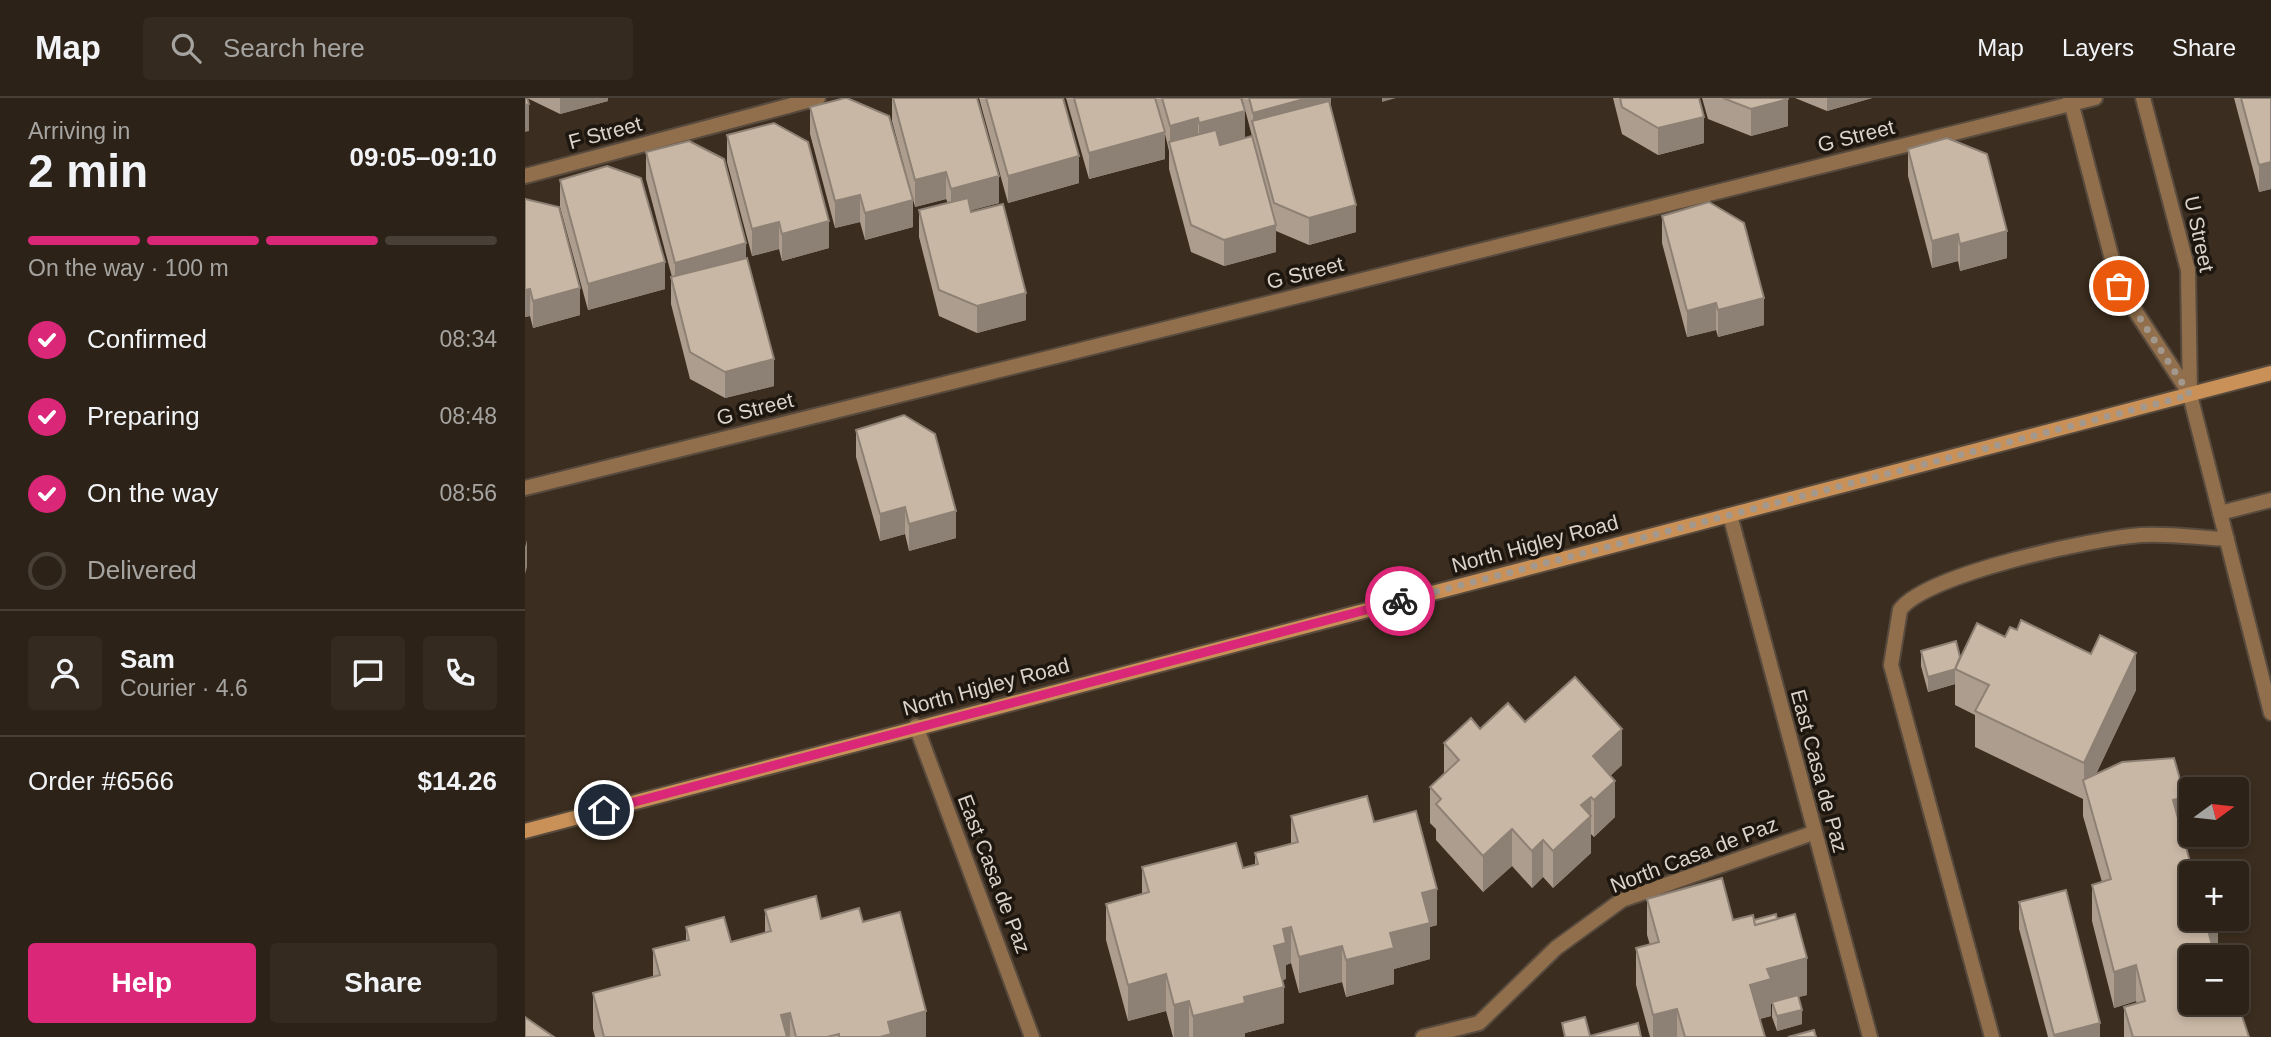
<!DOCTYPE html>
<html lang="en">
<head>
<meta charset="utf-8">
<style>
	body { margin:0; font-family:Helvetica,sans-serif; background:#342a20; color:#f1f3f6; height:100vh; display:flex; flex-direction:column; font-size:26px; white-space:nowrap }
	* { box-sizing:border-box; margin:0 }
	p { font-size:23px; color:#a6a4a1 }
	.icon { flex:none; width:38px; height:38px; fill:none; stroke:currentColor; stroke-width:2; stroke-linecap:round; stroke-linejoin:round }
	.map { position:relative; flex:1; overflow:hidden }
	.drawer { display:flex; flex-direction:column; background:#2c2217; width:525px }
	.drawer>* { flex:none }
	.needle { width:46px; rotate:75deg }
	.buttons { position:absolute; left:1654px; top:679px; display:grid; gap:14px }
	.buttons a { display:grid; place-items:center; width:70px; height:70px; border-radius:7px; background:#2c2217; box-shadow:0 4px 10px #0003,0 0 0 2px #483f36; font-size:35px }
	.pin { position:absolute; display:grid; place-items:center; width:60px; height:60px; color:#fff; margin:-30px; border:4px solid #fff; border-radius:50%; box-shadow:0 2px 7px #0007 }
	.courier { position:absolute; display:grid; place-items:center; width:70px; height:70px; margin:-35px; border:5px solid #db2777; border-radius:50%; background:#fff; color:#222; box-shadow:0 2px 9px #0007 }
	.overview em { font-style:normal; font-weight:800 }
	.overview div { display:flex; flex-direction:column-reverse }
	.overview { display:flex; align-items:center; justify-content:space-between; height:119px; padding:0 28px }
	h1 { font-size:46px; font-weight:800; line-height:52px }
	.bar { display:grid; grid-template-columns:repeat(4,1fr); gap:10px 7px; align-content:center; height:84px; padding:0 28px }
	.bar i { height:9px; border-radius:5px; background:#483f36 }
	.bar .on { background:#db2777 }
	.bar p { grid-column:span 4 }
	.line { display:flex; align-items:center; gap:18px; padding:0 28px; border-top:2px solid #483f36 }
	.line div { flex:1 }
	.round { display:grid; place-items:center; flex:none; width:74px; height:74px; border-radius:7px; background:#342a20 }
	ol { padding:0 28px; list-style:none }
	li { display:flex; align-items:center; gap:21px; height:77px }
	li p { margin-inline-start:auto }
	li .icon { padding:7px; border-radius:50%; background:#db2777; color:#fff; stroke-width:4 }
	li:last-child { color:#a6a4a1 }
	li i { width:38px; height:38px; border:4px solid #483f36; border-radius:50% }
	.button { display:flex; gap:14px; margin-top:auto; padding:14px 28px }
	.button a { flex:1; height:80px; border-radius:7px; background:#db2777; color:#fff; font-size:28px; font-weight:800; line-height:80px; text-align:center }
	.button a+a { background:#342a20; color:#f1f3f6 }
	header { display:flex; align-items:center; gap:42px; box-sizing:border-box; height:98px; padding:0 35px; background:#2c2217; border-bottom:2px solid #483f36 }
	header strong { font-size:33px }
	nav { display:flex; gap:38px; margin-inline-start:auto; font-size:24px }
	.search { width:490px; height:63px; background:#342a20; display:flex; align-items:center; gap:18px; box-sizing:border-box; padding:0 24px; border-radius:7px; color:#a6a4a1; font-size:26px }
	main { display:flex; flex:1; min-height:0 }
	.map>svg:first-child { display:block }
	.lines { fill:none; stroke-linecap:round; stroke-linejoin:round }
	.service-casing { stroke:#584b3e; stroke-width:18 }
	.minor-casing { stroke:#584b3e; stroke-width:18 }
	.secondary-casing { stroke:#584b3e; stroke-width:18 }
	.service { stroke:#916f4c; stroke-width:14 }
	.minor { stroke:#916f4c; stroke-width:14 }
	.secondary { stroke:#c99158; stroke-width:14 }
	.wall { fill:#ad9d8e }
	.shaded-wall { fill:#8d8074 }
	.building { fill:#c9b7a5; stroke:#8d8074; stroke-width:2 }
	.done { stroke:#a3988e; stroke-width:7; stroke-dasharray:0 12.6 }
	.route { stroke:#db2777; stroke-width:9 }
	.labels { text-anchor:middle; stroke-width:7; stroke-linejoin:round; paint-order:stroke }
	.street-label { font-size:21px; fill:#dbd2c9; stroke:#1d1710 }
</style>
</head>
<body>
<header>
<strong>Map</strong>
<div class="search"><svg class="icon" aria-label="search" viewBox="0 0 24 24"><circle cx="10" cy="10" r="6"/><path d="M15 15l6 6"/></svg>Search here</div>
<nav><a>Map</a><a>Layers</a><a>Share</a></nav>
</header>
<main>
<section class="drawer">
<div class="overview"><div><h1>2 min</h1><p>Arriving in</p></div><em>09:05–09:10</em></div>
<div class="bar"><i class="on"></i><i class="on"></i><i class="on"></i><i></i><p>On the way · 100 m</p></div>
<ol>
<li><svg class="icon" aria-label="check" viewBox="0 0 24 24"><path d="M5 12l5 5 9-10"/></svg>Confirmed<p>08:34</p></li>
<li><svg class="icon" aria-label="check" viewBox="0 0 24 24"><path d="M5 12l5 5 9-10"/></svg>Preparing<p>08:48</p></li>
<li><svg class="icon" aria-label="check" viewBox="0 0 24 24"><path d="M5 12l5 5 9-10"/></svg>On the way<p>08:56</p></li>
<li><i></i>Delivered</li>
</ol>
<div class="line" style="height:126px"><a class="round"><svg class="icon" aria-label="person" viewBox="0 0 24 24"><circle cx="12" cy="8" r="4"/><path d="M4 21q1-7 8-7t8 7"/></svg></a><div><b>Sam</b><p>Courier · 4.6</p></div><a class="round"><svg class="icon" aria-label="chat" viewBox="0 0 24 24"><path d="M4 5h16v11H9l-5 4z"/></svg></a><a class="round"><svg class="icon" aria-label="phone" viewBox="0 0 24 24"><path d="M5 4h4l2 5-3 2q2 4 5 5l2-3 5 2v4C11 20 4 13 5 4z"/></svg></a></div>
<div class="line" style="height:91px"><div>Order #6566</div><b>$14.26</b></div>
<div class="button"><a>Help</a><a>Share</a></div>
</section>
<div class="map">
<svg width="1746" height="939" viewBox="0 0 1746 939">
	<rect width="100%" height="100%" fill="#3b2d1f"/>
	<g class="lines">
		<defs>
			<g id="service">
				<path d="M1205,417L1345,939"/>
				<path d="M391,628L507,939"/>
				<path d="M898,939L954,925L1031,850L1097,802L1288,735"/>
				<path d="M1467,939L1366,567L1375,512C1400,476 1570,440 1616,437C1644,435 1674,440 1702,441"/>
			</g>
			<g id="minor">
				<path d="M1545,0L1594,188L1664,295"/>
				<path d="M1618,0L1663,172L1665,297L1746,615"/>
				<path d="M0,78L293,0"/>
				<path d="M0,390L1570,0"/>
				<path d="M1695,415L1746,402"/>
			</g>
			<path id="secondary" d="M0,733L1746,275"/>
		</defs>
		<use href="#service" class="service-casing"/>
		<use href="#minor" class="minor-casing"/>
		<use href="#secondary" class="secondary-casing"/>
		<use href="#service" class="service"/>
		<use href="#minor" class="minor"/>
		<use href="#secondary" class="secondary"/>
	</g>
	<g class="wall">
		<path d="M2,0H83V3L35,16Z"/>
		<path d="M367,0H452L474,105L446,112L501,222L452,235L414,218L394,139V112L423,105L421,101L390,109L367,23Z"/>
		<path d="M454,0H538L554,85L483,105Z"/>
		<path d="M541,0H716L720,40L727,38L717,0H806V12L831,134L784,147L751,133V154L699,168L666,154L644,71V53L640,36V61L564,81Z"/>
		<path d="M1088,0H1174L1179,45L1133,57L1097,36Z"/>
		<path d="M1177,0H1263V28L1226,38L1183,21Z"/>
		<path d="M1270,0H1347L1302,13Z"/>
		<path d="M1709,0H1746V91L1734,94Z"/>
		<path d="M285,9L388,129L340,142L335,124L310,130L285,36Z"/>
		<path d="M202,37L304,150L257,163L254,151L227,158L202,64Z"/>
		<path d="M1383,51L1482,160L1435,173L1433,163L1407,170L1383,78Z"/>
		<path d="M121,54L221,160L249,288L200,300L165,281L146,206V179H147L121,81Z"/>
		<path d="M35,82L140,191L63,212L35,109Z"/>
		<path d="M0,101L55,217L8,230L5,218L0,219Z"/>
		<path d="M1137,118L1239,227L1193,239L1191,232L1162,239L1137,145Z"/>
		<path d="M331,332L431,440L384,453L380,436L355,443L331,359Z"/>
		<path d="M1480,539L1611,592L1571,676L1660,735L1657,736L1668,775L1693,857L1666,859L1724,939H1599V909L1612,906L1611,903L1589,910L1567,823V787L1577,784L1558,718V701L1450,649V617L1430,607V586L1403,594L1396,568V553L1435,559Z"/>
		<path d="M1000,624L1097,667L1085,678L1090,719L1069,739L1066,736V755L1028,790L1018,779L1007,790L987,768L958,794L911,742V731L905,725V689L919,676V645L955,631Z"/>
		<path d="M766,718L849,724L912,827L905,829V861L869,871V886L821,899L817,884L774,895L766,865L761,867V881L757,882L759,925L720,935V939H648L641,913L603,923L581,842V806L617,796V769L718,770L730,767V755L766,746Z"/>
		<path d="M1122,801L1208,822H1229L1282,897L1273,899L1277,926L1252,933L1247,919V906H1246V918L1235,921L1240,939H1125L1111,887V850L1125,847L1122,837Z"/>
		<path d="M1494,804L1575,939H1523L1494,831Z"/>
		<path d="M240,812L296,821L338,824L401,939H70L68,931V895L128,879V851L161,843V829L206,844L240,835Z"/>
	</g>
	<g class="shaded-wall">
		<path d="M35,0H83V3L35,16Z"/>
		<path d="M783,0H806V21L728,26V15Z"/>
		<path d="M857,0H871L857,4Z"/>
		<path d="M1302,0H1347L1302,13Z"/>
		<path d="M1263,1V28L1226,38V11Z"/>
		<path d="M4,6V33L0,34V7Z"/>
		<path d="M720,13V40L674,52V25Z"/>
		<path d="M1179,19V45L1133,57V30Z"/>
		<path d="M673,20V47L645,46V28Z"/>
		<path d="M640,34V61L564,81V55Z"/>
		<path d="M554,58V85L483,105V78Z"/>
		<path d="M1746,64V91L1734,94V67Z"/>
		<path d="M421,74V101L390,109V82Z"/>
		<path d="M474,78V105L426,118V91Z"/>
		<path d="M335,97V124L310,130V103Z"/>
		<path d="M388,102V129L340,142V115Z"/>
		<path d="M831,107V134L784,147V120Z"/>
		<path d="M304,123V150L257,163V136Z"/>
		<path d="M254,124V151L227,158V131Z"/>
		<path d="M751,127V154L699,168V142Z"/>
		<path d="M1482,133V160L1435,173V146Z"/>
		<path d="M1433,136V163L1407,170V143Z"/>
		<path d="M221,145V172L150,192V165Z"/>
		<path d="M140,164V191L63,212V186Z"/>
		<path d="M55,190V217L8,230V203Z"/>
		<path d="M5,191V218L0,219V192Z"/>
		<path d="M501,195V222L452,235V208Z"/>
		<path d="M1239,200V227L1193,239V212Z"/>
		<path d="M1191,205V232L1162,239V213Z"/>
		<path d="M249,261V288L200,300V274Z"/>
		<path d="M380,409V436L355,443V416Z"/>
		<path d="M431,413V440L384,453V426Z"/>
		<path d="M2,442V469L0,476V449Z"/>
		<path d="M1611,555V592L1562,695L1559,683V665Z"/>
		<path d="M1430,572V586L1403,594V579Z"/>
		<path d="M1097,631V667L1068,694V658Z"/>
		<path d="M1090,683V719L1069,739V702Z"/>
		<path d="M1066,699V755L1028,790V753L1056,707Z"/>
		<path d="M1660,699V735L1648,739V702Z"/>
		<path d="M987,731V768L958,794V758Z"/>
		<path d="M1018,742V779L1007,790V753Z"/>
		<path d="M912,791V827L905,829V861L869,871V886L821,899V862L897,795Z"/>
		<path d="M1693,821V857L1684,859L1681,824Z"/>
		<path d="M766,829V865L761,867V881L749,884V848L758,831Z"/>
		<path d="M817,848V884L774,895V859Z"/>
		<path d="M1282,860V897L1246,906V918L1225,923V887L1242,871Z"/>
		<path d="M1611,867V903L1589,910V874Z"/>
		<path d="M641,876V913L603,923V887Z"/>
		<path d="M759,889V925L720,935V939H668V918L719,899Z"/>
		<path d="M664,903V939H649V907Z"/>
		<path d="M1152,911V939H1128V917Z"/>
		<path d="M1277,912V926L1252,933V918Z"/>
		<path d="M401,913V939H355L363,924Z"/>
		<path d="M265,915V939H256V917Z"/>
		<path d="M1575,925V939H1529V937Z"/>
	</g>
	<g class="building">
		<path d="M0,0H2L4,6L0,7Z"/>
		<path d="M320,0H322L364,18L388,102L340,115L335,97L310,103L285,9Z"/>
		<path d="M368,0H452L474,78L426,91L421,74L390,82Z"/>
		<path d="M461,0H538L554,58L483,78Z"/>
		<path d="M549,0H630L640,34L564,55Z"/>
		<path d="M637,0H716L720,13L674,25L673,20L645,28Z"/>
		<path d="M724,0H783L728,15Z"/>
		<path d="M1095,0H1174L1179,19L1133,30L1097,9Z"/>
		<path d="M1198,0H1263V1L1226,11Z"/>
		<path d="M1716,0H1746V64L1734,67Z"/>
		<path d="M804,3L831,107L784,120L749,105L727,23Z"/>
		<path d="M249,25L283,44L304,123L257,136L254,124L227,131L202,37Z"/>
		<path d="M691,32L695,47L727,38L751,127L699,142L666,127L644,44Z"/>
		<path d="M1422,40L1462,56L1482,133L1435,146L1433,136L1407,143L1383,51Z"/>
		<path d="M164,43L199,61L221,145L150,165L121,54Z"/>
		<path d="M82,68L116,80L140,164L63,186L35,82Z"/>
		<path d="M443,100L446,114L478,106L501,195L452,208L414,192L394,112Z"/>
		<path d="M0,101L34,109L55,190L8,203L5,191L0,192Z"/>
		<path d="M1184,104L1219,125L1239,200L1193,212L1191,205L1162,213L1137,118Z"/>
		<path d="M222,160L249,261L200,274L165,254L146,179Z"/>
		<path d="M379,317L410,336L431,413L384,426L380,409L355,416L331,332Z"/>
		<path d="M1496,522L1566,556L1575,537L1611,555L1559,665L1450,613L1464,587L1430,571L1452,525L1480,539L1485,529L1492,532Z"/>
		<path d="M1431,543L1435,559L1430,571H1431L1403,579L1396,553Z"/>
		<path d="M1050,579L1097,631L1068,658L1090,683L1069,702L1066,699L1056,707L1066,718L1028,753L1018,742L1007,753L987,731L958,758L911,706L916,701L905,689L934,662L919,645L946,620L955,631L983,605L1000,624Z"/>
		<path d="M1649,660L1660,699L1648,702L1668,775H1666V821H1693L1681,824L1690,859H1666V905H1712V903L1724,939H1608L1599,909L1620,903L1611,867L1589,874L1567,787L1586,781L1558,682L1597,664Z"/>
		<path d="M842,698L849,724L891,713L912,791L897,795L905,825L865,835L869,850L821,862L817,848L774,859L766,829L758,831L761,845L749,848L759,889L719,899L720,905L668,918L664,903L649,907L641,876L603,887L581,806L624,794L617,769L711,745L718,770L733,766L730,755L773,744L766,718Z"/>
		<path d="M1197,780L1208,822L1228,817L1230,827L1270,816L1282,860L1242,871L1246,881L1225,887L1240,939H1160L1152,911L1128,917L1111,850L1134,844L1122,801Z"/>
		<path d="M1541,792L1575,925L1529,937L1494,804Z"/>
		<path d="M291,798L296,821L334,810L338,824L375,814L401,913L363,924L366,936L355,939H314V936L302,939H271L265,915L256,917L262,939H79L68,895L135,877L128,851L164,842L161,829L199,819L206,844L246,833L240,812Z"/>
		<path d="M1251,816L1252,821L1230,827L1229,822Z"/>
		<path d="M1273,897L1277,912L1252,918L1247,904Z"/>
		<path d="M0,919L29,939H0Z"/>
		<path d="M1060,919L1065,938L1113,925L1116,939H1040L1037,925Z"/>
		<path d="M1289,932L1291,939H1263Z"/>
	</g>
	<g class="lines">
		<path class="done" d="M875,503L1665,297L1594,188"/>
		<path class="route" d="M79,712L875,503"/>
	</g>
	<g class="labels">
		<g class="street-label">
			<text transform="translate(80 35) rotate(-15)" y="7">F Street</text>
			<text transform="translate(1331 38) rotate(-14)" y="7">G Street</text>
			<text transform="translate(1674 136) rotate(78)" y="7">U Street</text>
			<text transform="translate(780 175) rotate(-14)" y="7">G Street</text>
			<text transform="translate(230 311) rotate(-14)" y="7">G Street</text>
			<text transform="translate(1010 446) rotate(-15)" y="7">North Higley Road</text>
			<text transform="translate(461 589) rotate(-15)" y="7">North Higley Road</text>
			<text transform="translate(1294 673) rotate(75)" y="7">East Casa de Paz</text>
			<text transform="translate(1169 757) rotate(-21)" y="7">North Casa de Paz</text>
			<text transform="translate(469 776) rotate(69)" y="7">East Casa de Paz</text>
		</g>
	</g>
</svg>
<div class="buttons">
<a><svg class="needle" viewBox="-14 -14 28 28"><path d="M0-13l5 13h-10z" fill="#e53935"/><path d="M0 13l5-13h-10z" fill="#a6a4a1"/></svg></a>
<a>+</a>
<a>−</a>
</div>
<div class="pin" style="left:1594px;top:188px;background:#ea580c"><svg class="icon" aria-label="bag" viewBox="0 0 24 24"><path d="M5 8h14l-1 12H6zM9 8a3 3 0 0 1 6 0"/></svg></div>
<div class="pin" style="left:79px;top:712px;background:#1f2937"><svg class="icon" aria-label="home" viewBox="0 0 24 24"><path d="M3 11l9-7 9 7M6 9v11h12V9"/></svg></div>
<div class="courier" style="left:875px;top:503px"><svg class="icon" aria-label="bike" viewBox="0 0 24 24"><circle cx="6" cy="16" r="4"/><circle cx="18" cy="16" r="4"/><path d="M6 16l4-8h5l3 8M10 8l3 8H6M13 5h3"/></svg></div>
</div>
</main>
</body>
</html>
